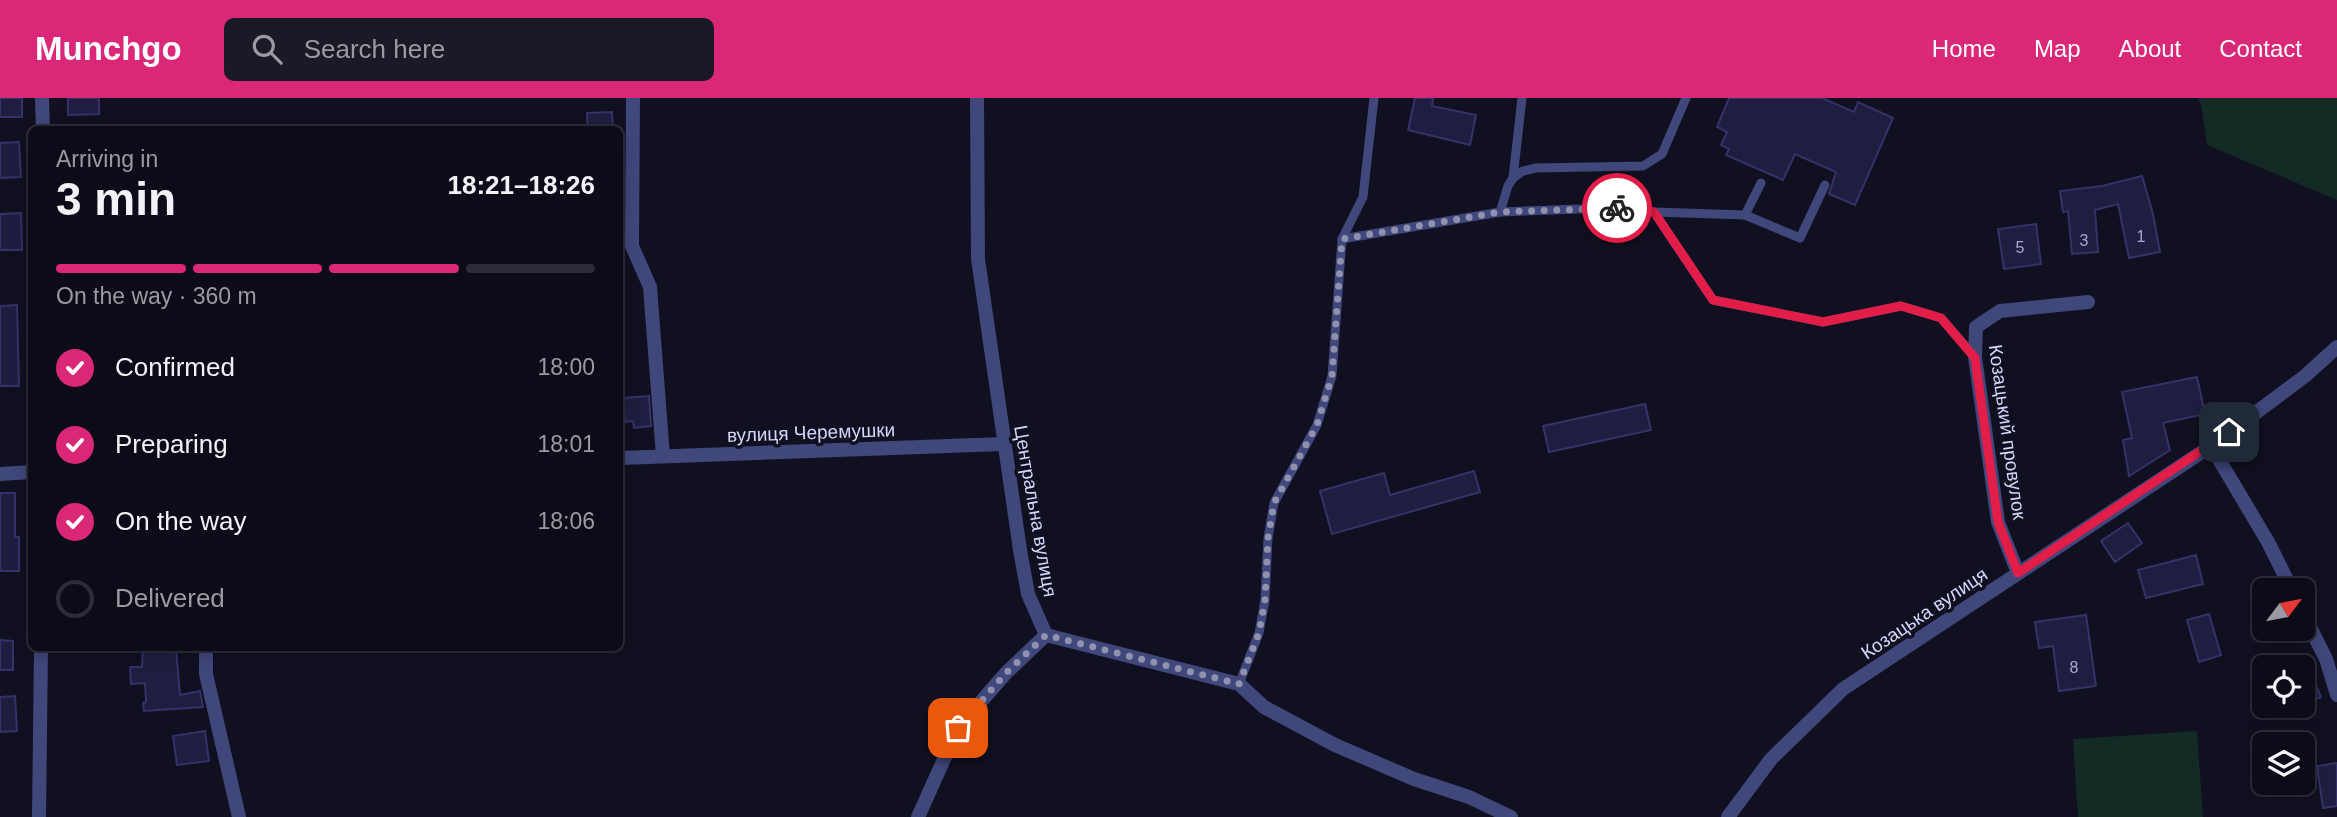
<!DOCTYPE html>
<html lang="en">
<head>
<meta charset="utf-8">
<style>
	body { margin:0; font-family:Arial,sans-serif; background:#1a1a26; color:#f1f3f6; height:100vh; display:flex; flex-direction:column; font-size:26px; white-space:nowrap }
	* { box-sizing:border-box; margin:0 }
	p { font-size:23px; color:#9a9ba2 }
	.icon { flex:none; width:38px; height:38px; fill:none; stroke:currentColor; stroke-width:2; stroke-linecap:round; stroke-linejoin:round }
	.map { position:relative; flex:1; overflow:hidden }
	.sheet { position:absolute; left:28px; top:28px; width:595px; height:525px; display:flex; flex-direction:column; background:#0c0c19; border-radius:10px; box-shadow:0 4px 18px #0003,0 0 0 2px #2c2c38 }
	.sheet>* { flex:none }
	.needle { width:46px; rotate:58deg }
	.controls { position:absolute; left:2252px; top:480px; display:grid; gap:14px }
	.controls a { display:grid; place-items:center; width:63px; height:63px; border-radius:10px; background:#0c0c19; box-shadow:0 4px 18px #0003,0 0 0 2px #2c2c38; font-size:35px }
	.pin { position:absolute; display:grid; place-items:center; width:60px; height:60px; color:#fff; margin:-30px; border-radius:14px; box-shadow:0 4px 10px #0006 }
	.courier { position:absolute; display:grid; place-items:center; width:70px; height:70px; margin:-35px; border:5px solid #e11d48; border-radius:50%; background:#fff; color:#222; box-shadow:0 2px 9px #0007 }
	.head em { font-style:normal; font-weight:800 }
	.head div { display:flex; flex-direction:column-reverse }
	.head { display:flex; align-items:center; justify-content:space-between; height:119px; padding:0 28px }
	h1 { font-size:46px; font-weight:800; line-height:52px }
	.bar { display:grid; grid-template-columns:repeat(4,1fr); gap:10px 7px; align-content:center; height:84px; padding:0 28px }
	.bar i { height:9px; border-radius:5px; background:#2c2c38 }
	.bar .on { background:#db2777 }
	.bar p { grid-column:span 4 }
	ol { padding:0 28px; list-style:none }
	li { display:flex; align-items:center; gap:21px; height:77px }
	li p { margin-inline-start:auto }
	li .icon { padding:7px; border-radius:50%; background:#db2777; color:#fff; stroke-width:4 }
	li:last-child { color:#9a9ba2 }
	li i { width:38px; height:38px; border:4px solid #2c2c38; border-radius:50% }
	header { display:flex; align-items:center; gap:42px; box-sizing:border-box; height:98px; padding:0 35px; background:#db2777; color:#fff }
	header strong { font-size:33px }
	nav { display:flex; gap:38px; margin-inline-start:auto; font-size:24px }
	.search { width:490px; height:63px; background:#1a1a26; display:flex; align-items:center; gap:18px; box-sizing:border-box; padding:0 24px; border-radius:10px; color:#9a9ba2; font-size:26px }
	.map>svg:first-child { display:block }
	.green { fill:#132a25 }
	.building { fill:#1f1e40; stroke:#343269; stroke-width:2 }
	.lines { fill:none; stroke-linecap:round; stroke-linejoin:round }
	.service { stroke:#40477b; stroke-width:9 }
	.minor { stroke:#40477b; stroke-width:14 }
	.done { stroke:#8f91ae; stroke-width:7; stroke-dasharray:0 12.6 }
	.route { stroke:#e11d48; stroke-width:9 }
	.labels { text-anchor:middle; stroke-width:7; stroke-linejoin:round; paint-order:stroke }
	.number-label { font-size:16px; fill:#a7a8cc }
	.street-label { font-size:19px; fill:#d4d6fa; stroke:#101021 }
</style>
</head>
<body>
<header>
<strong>Munchgo</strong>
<div class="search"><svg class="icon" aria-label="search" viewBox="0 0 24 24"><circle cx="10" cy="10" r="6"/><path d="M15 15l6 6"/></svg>Search here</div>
<nav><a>Home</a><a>Map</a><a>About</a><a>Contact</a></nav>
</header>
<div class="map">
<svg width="2337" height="719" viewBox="0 0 2337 719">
	<rect width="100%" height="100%" fill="#101021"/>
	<g class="green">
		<path d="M2198,0H2337V102L2207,47L2201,6Z"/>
		<path d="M2197,633L2203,719H2078L2073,641Z"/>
	</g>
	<g class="building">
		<rect x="0" y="0" width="22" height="19"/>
		<path d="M68,0H99V16L68,17Z"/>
		<path d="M1415,0H1433L1432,8L1476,17L1470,47L1408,32Z"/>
		<path d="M1729,0H1822L1854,14L1858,4L1893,20L1855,107L1829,96L1836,74L1795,56L1783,82L1726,57L1729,51L1721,47L1727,34L1717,29Z"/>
		<path d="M612,14L613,32H588L587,15Z"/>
		<path d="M19,44L21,79L0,80V45Z"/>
		<path d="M2142,78L2153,116L2160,154L2129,160L2118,106L2095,112L2098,154L2072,156L2068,113L2063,114L2060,93L2102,88Z"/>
		<path d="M21,115L22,152H0V116Z"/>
		<path d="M2036,126L2041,166L2004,171L1998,131Z"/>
		<path d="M17,207L19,288H0V208Z"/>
		<path d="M2197,279L2205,316L2163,325L2170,352L2129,378L2123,342L2132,340L2122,294Z"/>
		<path d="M649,298L651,328L634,330L633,323L625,324L623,300Z"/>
		<path d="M1645,306L1651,332L1549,354L1543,328Z"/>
		<path d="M1474,373L1480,394L1332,436L1320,393L1384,375L1390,397Z"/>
		<path d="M0,395H15V439H19V473H0Z"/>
		<path d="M2128,425L2142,445L2115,464L2101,443Z"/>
		<path d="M2196,457L2203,486L2146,500L2138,472Z"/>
		<path d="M2209,516L2221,557L2199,564L2187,522Z"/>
		<path d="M2086,517L2096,588L2059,593L2053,548L2039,550L2035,524Z"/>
		<path d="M0,542L13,543V572H0Z"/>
		<path d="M143,550H176L180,597L200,593L203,609L144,613L143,605L146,604L145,585L131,586L130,569H142Z"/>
		<path d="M2303,558L2321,599L2303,607Z"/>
		<path d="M15,598L17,633L0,634V599Z"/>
		<path d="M205,633L209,663L177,667L173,638Z"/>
		<path d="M2337,665V708L2323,710L2317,668Z"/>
	</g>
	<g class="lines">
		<g class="service">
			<path d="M1513,80L1523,73L1536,70L1643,68L1662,56L1686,0"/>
			<path d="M1500,114L1508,88L1513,80L1522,0"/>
			<path d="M1654,114L1745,117L1761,85"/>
			<path d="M1745,117L1800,140L1825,87"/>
			<path d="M1342,141L1500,114L1635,109L1654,114L1713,202L1823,224L1901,208L1941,220L1975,259"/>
			<path d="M1239,586L1259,535L1265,502L1268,440L1274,405L1317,327L1332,278L1342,141L1363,99L1374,0"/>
		</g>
		<g class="minor">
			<path d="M42,0L43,32"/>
			<path d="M633,0L632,148L650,189L663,358"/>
			<path d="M977,0L978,161L1020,452L1028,496L1046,537"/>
			<path d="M2211,348L2268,444L2292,492"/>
			<path d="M620,360L1003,346"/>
			<path d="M0,376L32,374"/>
			<path d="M2018,475L1998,424L1975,259L1976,229L2000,213L2088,204"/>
			<path d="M2303,515L2326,561L2337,597"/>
			<path d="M1046,537L1239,586L1264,609L1335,647L1414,681L1469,699L1511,719"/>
			<path d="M206,550V576L239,719"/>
			<path d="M39,719L41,550"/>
			<path d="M918,719L958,630L1006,575L1046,537"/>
			<path d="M1728,719L1771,661L1843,591L2211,348L2305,278L2337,249"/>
		</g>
	</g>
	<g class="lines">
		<path class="done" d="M958,630L1006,575L1046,537L1239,586L1259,535L1265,502L1268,440L1274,405L1317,327L1332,278L1342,141L1500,114L1617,110"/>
		<path class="route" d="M1617,110L1635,109L1654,114L1713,202L1823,224L1901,208L1941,220L1975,260L1998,424L2018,475L2229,334"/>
	</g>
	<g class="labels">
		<g class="number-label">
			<text x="2141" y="144">1</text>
			<text x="2084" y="148">3</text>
			<text x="2020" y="155">5</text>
			<text x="2074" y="575">8</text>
		</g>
		<g class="street-label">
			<text transform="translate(811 334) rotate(-2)" y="7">вулиця Черемушки</text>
			<text transform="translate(2008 334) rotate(82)" y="7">Козацький провулок</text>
			<text transform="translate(1036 413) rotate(80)" y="7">Центральна вулиця</text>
			<text transform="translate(1924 515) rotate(-34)" y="7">Козацька вулиця</text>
		</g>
	</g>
</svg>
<div class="controls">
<a><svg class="needle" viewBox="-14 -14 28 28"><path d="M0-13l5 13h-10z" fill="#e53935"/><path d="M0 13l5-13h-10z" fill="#9a9ba2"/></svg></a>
<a><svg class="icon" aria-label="locate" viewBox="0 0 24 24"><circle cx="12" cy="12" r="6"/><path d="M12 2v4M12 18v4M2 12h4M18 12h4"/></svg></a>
<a><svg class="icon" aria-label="layers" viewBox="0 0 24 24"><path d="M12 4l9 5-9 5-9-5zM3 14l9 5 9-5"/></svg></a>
</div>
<div class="pin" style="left:958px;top:630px;background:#ea580c"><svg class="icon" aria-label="bag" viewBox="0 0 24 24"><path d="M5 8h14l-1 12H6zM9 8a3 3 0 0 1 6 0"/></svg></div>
<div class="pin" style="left:2229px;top:334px;background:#1f2937"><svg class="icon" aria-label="home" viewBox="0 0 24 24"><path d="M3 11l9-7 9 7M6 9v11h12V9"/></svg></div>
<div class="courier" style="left:1617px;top:110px"><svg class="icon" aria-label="bike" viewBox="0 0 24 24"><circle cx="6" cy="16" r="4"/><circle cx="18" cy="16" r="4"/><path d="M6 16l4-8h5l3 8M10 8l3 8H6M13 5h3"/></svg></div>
<section class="sheet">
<div class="head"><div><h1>3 min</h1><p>Arriving in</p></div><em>18:21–18:26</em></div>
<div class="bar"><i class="on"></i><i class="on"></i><i class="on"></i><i></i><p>On the way · 360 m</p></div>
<ol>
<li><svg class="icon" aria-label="check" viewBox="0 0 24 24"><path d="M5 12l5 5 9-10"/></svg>Confirmed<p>18:00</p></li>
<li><svg class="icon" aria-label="check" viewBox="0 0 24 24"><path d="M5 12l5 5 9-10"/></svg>Preparing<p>18:01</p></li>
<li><svg class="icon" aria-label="check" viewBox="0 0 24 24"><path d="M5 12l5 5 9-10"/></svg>On the way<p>18:06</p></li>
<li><i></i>Delivered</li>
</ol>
</section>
</div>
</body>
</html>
